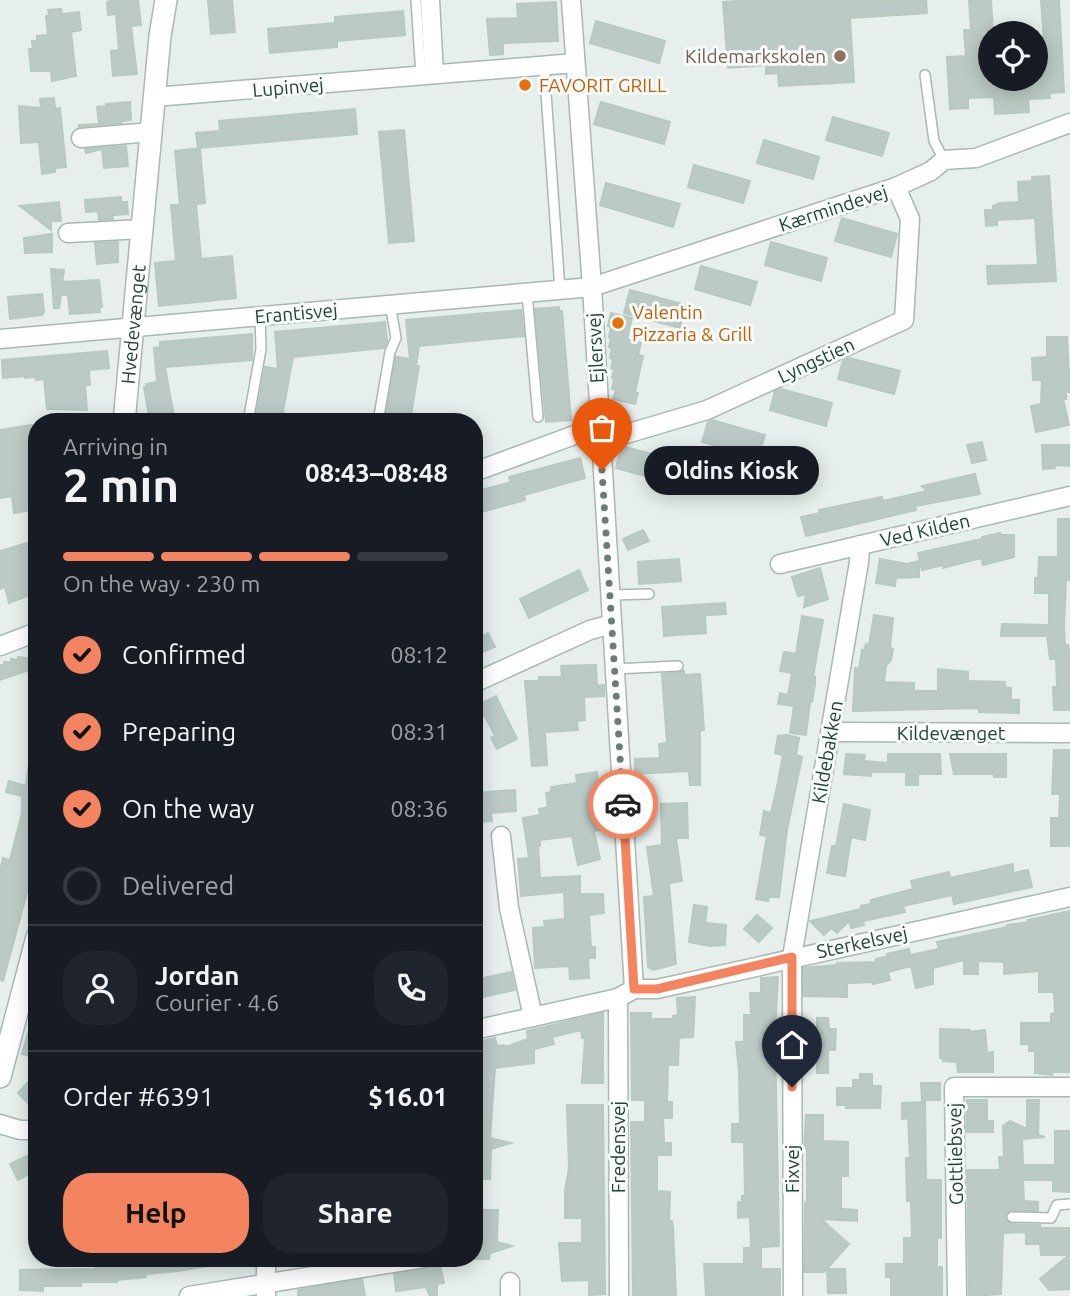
<!DOCTYPE html>
<html lang="en">
<head>
<meta charset="utf-8">
<style>
	body { margin:0; font-family:Ubuntu,sans-serif; background:#20242c; color:#f1f3f6; height:100vh; display:flex; flex-direction:column; font-size:26px; white-space:nowrap }
	* { box-sizing:border-box; margin:0 }
	p { font-size:23px; color:#9ea1a6 }
	.icon { flex:none; width:38px; height:38px; fill:none; stroke:currentColor; stroke-width:2; stroke-linecap:round; stroke-linejoin:round }
	.map { position:relative; flex:1; overflow:hidden }
	.side { position:absolute; left:28px; top:413px; width:455px; height:854px; display:flex; flex-direction:column; background:#171b24; border-radius:28px; box-shadow:0 4px 18px #0003 }
	.side>* { flex:none }
	.controls { position:absolute; left:978px; top:21px; display:grid; gap:14px }
	.controls a { display:grid; place-items:center; width:70px; height:70px; border-radius:50%; background:#171b24; box-shadow:0 4px 18px #0003; font-size:35px }
	.pin { position:absolute; display:grid; place-items:center; width:60px; height:60px; color:#fff; margin:-72px -30px; border-radius:50% 50% 50% 0; rotate:-45deg; box-shadow:0 0 7px #0007 }
	.pin .icon { rotate:45deg }
	.courier { position:absolute; display:grid; place-items:center; width:70px; height:70px; margin:-35px; border:5px solid #f4845f; border-radius:50%; background:#fff; color:#222; box-shadow:0 2px 9px #0007 }
	.bubble { position:absolute; height:49px; border-radius:24px; background:#171b24; box-shadow:0 4px 18px #0003; font-size:23px; font-weight:700; line-height:49px; text-align:center }
	.headline em { font-style:normal; font-weight:700 }
	.headline div { display:flex; flex-direction:column-reverse }
	.headline { display:flex; align-items:center; justify-content:space-between; height:119px; padding:0 35px }
	h1 { font-size:46px; font-weight:700; line-height:52px }
	.bar { display:grid; grid-template-columns:repeat(4,1fr); gap:10px 7px; align-content:center; height:84px; padding:0 35px }
	.bar i { height:9px; border-radius:5px; background:#363941 }
	.bar .selected { background:#f4845f }
	.bar p { grid-column:span 4 }
	.line { display:flex; align-items:center; gap:18px; padding:0 35px; border-top:2px solid #363941 }
	.line div { flex:1 }
	.round { display:grid; place-items:center; flex:none; width:74px; height:74px; border-radius:28px; background:#20242c }
	ol { padding:0 35px; list-style:none }
	li { display:flex; align-items:center; gap:21px; height:77px }
	li p { margin-inline-start:auto }
	li .icon { padding:7px; border-radius:50%; background:#f4845f; color:#111; stroke-width:4 }
	li:last-child { color:#9ea1a6 }
	li i { width:38px; height:38px; border:4px solid #363941; border-radius:50% }
	.action { display:flex; gap:14px; margin-top:auto; padding:14px 35px }
	.action a { flex:1; height:80px; border-radius:28px; background:#f4845f; color:#111; font-size:28px; font-weight:700; line-height:80px; text-align:center }
	.action a+a { background:#20242c; color:#f1f3f6 }
	.map>svg:first-child { display:block }
	.building { fill:#bbcac4; stroke:#b8c9c2; stroke-width:2 }
	.lines { fill:none; stroke-linecap:round; stroke-linejoin:round }
	.service-casing { stroke:#a8b8b2; stroke-width:12 }
	.minor-casing { stroke:#a8b8b2; stroke-width:21 }
	.tertiary-casing { stroke:#a8b8b2; stroke-width:24 }
	.service { stroke:#fff; stroke-width:9 }
	.minor { stroke:#fff; stroke-width:18 }
	.tertiary { stroke:#fff; stroke-width:21 }
	.done { stroke:#687f78; stroke-width:7; stroke-dasharray:0 12.6 }
	.route { stroke:#f4845f; stroke-width:9 }
	.education-dot { fill:#8d6e63; stroke:#f7fbf9; stroke-width:2.5 }
	.food-dot { fill:#e8710a; stroke:#f7fbf9; stroke-width:2.5 }
	.labels { text-anchor:middle; stroke-width:6; stroke-linejoin:round; paint-order:stroke }
	.education-label { font-size:19px; fill:#785e54; stroke:#f7fbf9; text-anchor:end }
	.food-label { font-size:19px; fill:#c56008; stroke:#f7fbf9; text-anchor:start }
	.street-label { font-size:19px; fill:#24423a; stroke:#f7fbf9 }
</style>
</head>
<body>
<div class="map">
<svg width="1070" height="1296" viewBox="0 0 1070 1296">
	<rect width="100%" height="100%" fill="#e6efeb"/>
	<g class="building">
		<path d="M114,0H138L141,25L131,26L137,74L113,76L111,51L119,50L116,14L108,15L107,2Z"/>
		<path d="M208,0H232L235,32L211,34Z"/>
		<path d="M755,0H926L927,13L850,18L854,82L779,86L778,73L766,74V65L728,68L723,2Z"/>
		<path d="M969,0H991L993,33H990V79H1036V67L1046,66L1041,0H1059L1064,92L1049,93L1050,98L1028,99L1029,112L995,114L994,97L968,98V108L950,109L947,57L966,56L964,30H971Z"/>
		<path d="M556,2L558,41L503,43V54L490,55L487,19L518,18L517,4Z"/>
		<path d="M61,9L62,14L79,12L81,30L71,32L76,76L52,81L51,71H31L29,49H33L32,41H37V36L48,35L46,16H49L48,10Z"/>
		<path d="M403,11L405,35L337,41V47L270,53L268,29L335,23V17Z"/>
		<path d="M596,21L665,41L659,63L590,43Z"/>
		<path d="M54,98L55,109L60,108L66,167L55,168V172L42,174L39,142L21,143L19,106L41,108L40,99Z"/>
		<path d="M130,102L131,120L121,121L122,123L79,127V125L99,124L97,107L106,106V104Z"/>
		<path d="M601,102L670,122L664,144L594,124Z"/>
		<path d="M355,109L357,134L198,148L196,133L220,131L219,121Z"/>
		<path d="M833,117L889,133L882,156L826,140Z"/>
		<path d="M404,130L414,241L389,243L379,132Z"/>
		<path d="M764,140L819,157L813,179L757,163Z"/>
		<path d="M126,146L128,166L104,168L102,149L86,153L85,149Z"/>
		<path d="M200,148L205,203L196,204L201,259L232,256L236,298L159,306L155,263L176,261L171,205H180L175,151Z"/>
		<path d="M694,165L750,181L743,203L688,187Z"/>
		<path d="M1049,176L1056,281L988,284L987,266L1038,265L1035,218L997,220V225L986,226L985,210H993V206L1000,203L1019,202L1018,182L1032,181V177Z"/>
		<path d="M606,183L680,204L673,227L600,205Z"/>
		<path d="M121,197V202H127L128,214L112,215L113,219L99,220L98,211L86,212L85,200Z"/>
		<path d="M59,202L61,221H51V230L20,206Z"/>
		<path d="M842,218L897,234L891,257L835,241Z"/>
		<path d="M52,234V252L25,253L24,238Z"/>
		<path d="M118,242V262L97,264L95,243Z"/>
		<path d="M771,242L827,258L821,281L765,265Z"/>
		<path d="M701,266L757,282L750,305L695,289Z"/>
		<path d="M51,269L64,270L62,282L99,280L102,307H99L100,312L70,314L68,295H61L59,308H54Z"/>
		<path d="M630,290L686,305L680,328L624,313Z"/>
		<path d="M42,294L44,312L42,315L10,319L8,297Z"/>
		<path d="M559,307V311H562L571,420L546,422L535,309Z"/>
		<path d="M521,310L524,336L419,346L416,366H419L410,422H385L396,357L410,359L406,320Z"/>
		<path d="M611,313L632,318L627,339L641,343L638,355L643,356L635,392L638,393L635,404L613,399L616,389H612L614,379L612,378L614,369L611,368L613,359L610,358L612,348L609,347L611,338L609,337L611,327L608,326Z"/>
		<path d="M385,322L387,342L384,348L293,357L281,422H255L265,367L278,369L275,332Z"/>
		<path d="M252,334V360L165,367L175,422H150L144,387H147L146,384L157,382L154,348L160,347V342Z"/>
		<path d="M1047,337H1067L1070,392H1066V399H1063L1069,425L1036,432L1031,406L1041,404L1042,380H1033L1032,358L1047,357Z"/>
		<path d="M107,351L109,368L89,370L90,385H85L87,410L47,409L44,379L36,380V377L25,378V376L3,378L2,360Z"/>
		<path d="M849,358L900,371L894,394L838,379L843,360Z"/>
		<path d="M781,389L832,403L826,426L770,410L775,391Z"/>
		<path d="M712,420L765,435L758,457L702,442L708,422Z"/>
		<path d="M32,425L35,441H37V497L30,498L32,510L14,513L12,496L0,498V430Z"/>
		<path d="M982,442L986,460L972,463L967,445Z"/>
		<path d="M1042,445H1070V466L1054,465L1055,468L1043,469Z"/>
		<path d="M622,446L696,466L690,488L616,468Z"/>
		<path d="M580,458L585,478L524,495L525,500L474,514V492L511,482L509,477Z"/>
		<path d="M975,474L980,494L915,506L916,510L806,536L801,517L820,513L819,510L882,497L883,501L927,491L922,486Z"/>
		<path d="M1058,519H1070L1069,580L1066,579L1064,626L1065,645H1068L1070,659V710H1054L1053,687H1057L1056,659H1050L1047,636H1001L1002,624L1049,625V593H1035V578H1038L1039,557H1058Z"/>
		<path d="M643,530L649,541L628,550L623,539Z"/>
		<path d="M1000,533L1001,535H1014V557L983,565L981,558L943,568V565L922,570L918,553L982,539V537Z"/>
		<path d="M27,543L32,561L27,563L36,593L9,603L5,587L0,589V551Z"/>
		<path d="M679,559L681,581L639,584L638,562Z"/>
		<path d="M880,559L907,564L919,561V577L896,578L895,586L876,583Z"/>
		<path d="M820,568L828,599L804,607L806,594L798,596L792,577Z"/>
		<path d="M579,570L588,590L529,618L520,599Z"/>
		<path d="M725,603L726,614L705,615L706,633L664,636L662,607Z"/>
		<path d="M874,615L893,618L890,648L893,649L891,660L886,666L884,682L914,683V691H938V669L968,672V681L1005,682V687L1011,688V700H1019V713L979,712V708L853,711L855,668L859,669L862,650L864,651L866,644L869,645Z"/>
		<path d="M802,616L823,620L813,677H815V684L812,702H810L806,735L790,733L794,706L778,704L780,693L788,695L792,673L780,671L784,652L796,654Z"/>
		<path d="M488,633L495,647L474,655V640Z"/>
		<path d="M18,657L33,659L32,669L0,680V665H4V662H11V659L18,660Z"/>
		<path d="M596,665L597,686L604,685V696L584,697L585,720L577,721L578,730L545,732L547,765L532,766L525,681H539V677H562L561,666Z"/>
		<path d="M684,671V675L700,674L704,730L700,731V785H690L689,771L635,774V759L660,758L659,744L667,743L662,674Z"/>
		<path d="M496,696L517,739L497,749L491,738L495,736L485,716L474,721V707Z"/>
		<path d="M786,735L799,738L796,755L802,757L787,830L779,897H769L768,901L756,899L767,836L760,835L764,811L771,813L778,782L783,755L775,753L778,736Z"/>
		<path d="M1054,750H1070V846H1051V818H1059L1060,794H1052Z"/>
		<path d="M846,754L865,755L864,761L888,763V754H940L941,774H918V785H906V772H871V776L844,774Z"/>
		<path d="M950,754H1006V777H994V774H954Z"/>
		<path d="M30,756H37V855L3,981L0,980V871L3,858L10,860L22,813V796L6,792L9,781L26,786Z"/>
		<path d="M597,772L602,830L594,831L600,859L578,865L572,836L540,840V846H538L540,878L580,876V894H603L604,913L589,915L591,947H595V958H588L589,978L570,979L569,966L535,968L533,928L545,927L544,921L565,919L564,892L521,896L518,859L529,858L523,818L540,815L539,809L548,807L546,793L551,792V787L577,783L576,775Z"/>
		<path d="M515,790L516,811L491,813L492,821L478,822L475,793Z"/>
		<path d="M687,803L688,838H676L682,881L669,883L676,964L653,970L648,967L644,897L654,896L647,847L662,845L661,804Z"/>
		<path d="M844,804L870,810L865,840L851,837L845,876L827,873L832,846H836Z"/>
		<path d="M1013,864V873L1028,870L1032,887L954,904L952,895L903,906L905,912L863,921L864,925L851,928L849,921L837,933L831,928L824,935L810,921L861,909V906L871,904V900L913,889L911,881L949,872L950,878Z"/>
		<path d="M694,905L707,907L705,923L726,925L725,945L709,946L689,942Z"/>
		<path d="M1070,911V1072H1052V1075L1035,1073V1051H1029V1044H1021V1023H1051V1014L1055,1013L1054,992H1039V971L1004,974V962L978,961V974H964V960L933,968V984L916,988L911,966L888,972L890,980L873,984V982L847,983V997L803,996V968L837,965V963L876,962V959L888,956L887,954L909,949L910,955L939,949L937,942L1007,927V925L1029,922L1028,920Z"/>
		<path d="M757,915L772,928L759,942L744,929Z"/>
		<path d="M511,972L515,990L474,999V980Z"/>
		<path d="M778,977L775,1034L779,1246L761,1247V1269H780V1296H706L704,1264H744V1248H751L750,1217L738,1218V1202H742V1196H745L744,1142H732V1124H740L739,1071L736,1042H744V1015H751L750,993H761V978Z"/>
		<path d="M695,997L693,1037L679,1038L678,1065H668L667,1102H672V1118H663L664,1143H671V1155H657V1191L670,1192L669,1221H672L673,1227L676,1296H633L631,1122H645V1100H632L631,1013H651L650,1019H673V1016L678,1015L677,998Z"/>
		<path d="M603,1013V1083H582L585,1038H582L581,1030L552,1037L554,1044L534,1049V1063L495,1068L490,1138L511,1143L491,1149L490,1179H474L476,1089H474V1072H479L474,1043L495,1038L497,1046L504,1045L505,1047L528,1039L527,1031Z"/>
		<path d="M33,1015H37V1058L22,1054Z"/>
		<path d="M817,1018H828L829,1029H836L835,1050H828V1073H817Z"/>
		<path d="M940,1029L970,1030V1032L985,1030L987,1053L993,1052V1072H958L957,1062L943,1061V1058H940Z"/>
		<path d="M37,1073V1100L31,1106L18,1093Z"/>
		<path d="M860,1074H872V1086H881L880,1108H846V1105H837V1088H853V1080H860Z"/>
		<path d="M921,1083H940V1100H922Z"/>
		<path d="M967,1100H987V1121H993V1132H966Z"/>
		<path d="M1027,1100H1039L1038,1135L1045,1137L1022,1139L1023,1165H1055V1131H1070V1192L1053,1191V1180H1023L1024,1201L1038,1202V1211L1012,1210L1006,1213L1005,1218L1011,1224L1040,1225L1041,1228H1070V1289L1049,1290L1040,1279L1069,1255H1041L1040,1244H1026V1232L1003,1233L1001,1294L969,1296L967,1170H1000L999,1157H1004L1003,1126L1010,1121L1027,1129Z"/>
		<path d="M925,1102L926,1180H941V1238H937V1267H942V1296H891V1277H886V1264H904V1238H912L911,1201H907L906,1158H910L908,1118L902,1119V1103Z"/>
		<path d="M567,1105H603L605,1294L589,1295V1280L562,1281L559,1243H582V1218H565V1190L569,1168Z"/>
		<path d="M806,1115H823V1141L848,1142V1176H841V1209L857,1210V1221L821,1219L849,1244L824,1272H804L805,1203L807,1206V1148H804Z"/>
		<path d="M37,1151V1170L18,1180L10,1164Z"/>
		<path d="M474,1210H498L497,1242L512,1246L490,1253L489,1259H474Z"/>
		<path d="M96,1258H214V1265L178,1271L146,1274V1277L117,1280V1282H81V1286H43V1291L20,1290V1270L96,1269Z"/>
		<path d="M440,1265L444,1283L437,1284V1296H430L426,1287L396,1291L394,1274Z"/>
		<path d="M827,1269H845L846,1293H828Z"/>
		<path d="M362,1279L365,1296H298V1290Z"/>
	</g>
	<g class="lines">
		<defs>
			<g id="service">
				<path d="M416,0L421,75"/>
				<path d="M544,65L560,290"/>
				<path d="M925,75L934,141L944,160"/>
				<path d="M527,293L538,417"/>
				<path d="M248,422L261,349L260,316"/>
				<path d="M378,422L390,352L396,338L390,304"/>
				<path d="M610,595L649,594"/>
				<path d="M614,669L678,666"/>
				<path d="M1012,1217L1051,1218L1057,1205L1070,1204"/>
			</g>
			<g id="minor">
				<path d="M430,0L434,74"/>
				<path d="M571,0L592,287L634,989"/>
				<path d="M154,97L575,63"/>
				<path d="M81,138L151,132"/>
				<path d="M68,233L142,229"/>
				<path d="M0,339L592,287L896,187L931,171L944,160L976,158L1070,123"/>
				<path d="M474,472L580,433L626,434L707,410L904,320L910,219L896,187"/>
				<path d="M780,564L1070,496"/>
				<path d="M0,646L37,632"/>
				<path d="M474,683L590,630L612,624"/>
				<path d="M831,732L1070,733"/>
				<path d="M501,836L509,908L533,1017"/>
				<path d="M618,998L619,1296"/>
				<path d="M474,1030L618,998L634,989H657L1070,897"/>
				<path d="M0,1124L20,1130H37"/>
				<path d="M510,1282V1296"/>
				<path d="M189,1296L424,1258"/>
				<path d="M266,1296V1258"/>
				<path d="M793,1296L792,957L859,562L860,545"/>
				<path d="M957,1296L954,1087H1070"/>
			</g>
			<g id="tertiary">
				<path id="s1" d="M124,422L160,36L166,0"/>
				<path d="M0,1077L37,937"/>
			</g>
		</defs>
		<use href="#service" class="service-casing"/>
		<use href="#minor" class="minor-casing"/>
		<use href="#tertiary" class="tertiary-casing"/>
		<use href="#service" class="service"/>
		<use href="#minor" class="minor"/>
		<use href="#tertiary" class="tertiary"/>
	</g>
	<g class="lines">
		<path class="done" d="M602,470L623,804"/>
		<path class="route" d="M623,804L634,989H657L792,957V1087"/>
	</g>
	<circle class="education-dot" cx="840" cy="56" r="7"/>
	<g class="food-dot">
		<circle cx="525" cy="85" r="7"/>
		<circle cx="618" cy="323" r="7"/>
	</g>
	<g class="labels">
		<g class="education-label">
			<text x="826" y="63">Kildemarkskolen</text>
		</g>
		<g class="food-label">
			<text x="539" y="92">FAVORIT GRILL</text>
			<text x="632" y="319">Valentin<tspan x="632" dy="22">Pizzaria &amp; Grill</tspan></text>
		</g>
		<g class="street-label">
			<text transform="translate(288 87) rotate(-5)" y="7">Lupinvej</text>
			<text transform="translate(833 208) rotate(-18)" y="7">Kærmindevej</text>
			<text transform="translate(296 313) rotate(-5)" y="7">Erantisvej</text>
			<text dy="7" stroke="none"><textPath href="#s1" startOffset="98">Hvedevænget</textPath></text>
			<text transform="translate(595 348) rotate(-93)" y="7">Ejlersvej</text>
			<text transform="translate(816 360) rotate(-25)" y="7">Lyngstien</text>
			<text transform="translate(925 530) rotate(-13)" y="7">Ved Kilden</text>
			<text x="951" y="740">Kildevænget</text>
			<text transform="translate(827 752) rotate(-80)" y="7">Kildebakken</text>
			<text transform="translate(862 942) rotate(-12)" y="7">Sterkelsvej</text>
			<text transform="translate(618 1147) rotate(-90)" y="7">Fredensvej</text>
			<text transform="translate(955 1154) rotate(-91)" y="7">Gottliebsvej</text>
			<text transform="translate(792 1169) rotate(-90)" y="7">Fixvej</text>
		</g>
	</g>
</svg>
<div class="controls">
<a><svg class="icon" aria-label="locate" viewBox="0 0 24 24"><circle cx="12" cy="12" r="6"/><path d="M12 2v4M12 18v4M2 12h4M18 12h4"/></svg></a>
</div>
<div class="pin" style="left:602px;top:470px;background:#ea580c"><svg class="icon" aria-label="bag" viewBox="0 0 24 24"><path d="M5 8h14l-1 12H6zM9 8a3 3 0 0 1 6 0"/></svg></div>
<div class="pin" style="left:792px;top:1087px;background:#1f2937"><svg class="icon" aria-label="home" viewBox="0 0 24 24"><path d="M3 11l9-7 9 7M6 9v11h12V9"/></svg></div>
<div class="courier" style="left:623px;top:804px"><svg class="icon" aria-label="car" viewBox="0 0 24 24"><path d="M5 17H2v-5l4-1 3-4h7l3 4 3 1v5h-3M9 17h6M6 11h13"/><circle cx="7" cy="17" r="2"/><circle cx="17" cy="17" r="2"/></svg></div>
<div class="bubble" style="left:644px;top:446px;width:175px">Oldins Kiosk</div>
<section class="side">
<div class="headline"><div><h1>2 min</h1><p>Arriving in</p></div><em>08:43–08:48</em></div>
<div class="bar"><i class="selected"></i><i class="selected"></i><i class="selected"></i><i></i><p>On the way · 230 m</p></div>
<ol>
<li><svg class="icon" aria-label="check" viewBox="0 0 24 24"><path d="M5 12l5 5 9-10"/></svg>Confirmed<p>08:12</p></li>
<li><svg class="icon" aria-label="check" viewBox="0 0 24 24"><path d="M5 12l5 5 9-10"/></svg>Preparing<p>08:31</p></li>
<li><svg class="icon" aria-label="check" viewBox="0 0 24 24"><path d="M5 12l5 5 9-10"/></svg>On the way<p>08:36</p></li>
<li><i></i>Delivered</li>
</ol>
<div class="line" style="height:126px"><a class="round"><svg class="icon" aria-label="person" viewBox="0 0 24 24"><circle cx="12" cy="8" r="4"/><path d="M4 21q1-7 8-7t8 7"/></svg></a><div><b>Jordan</b><p>Courier · 4.6</p></div><a class="round"><svg class="icon" aria-label="phone" viewBox="0 0 24 24"><path d="M5 4h4l2 5-3 2q2 4 5 5l2-3 5 2v4C11 20 4 13 5 4z"/></svg></a></div>
<div class="line" style="height:91px"><div>Order #6391</div><b>$16.01</b></div>
<div class="action"><a>Help</a><a>Share</a></div>
</section>
</div>
</body>
</html>
